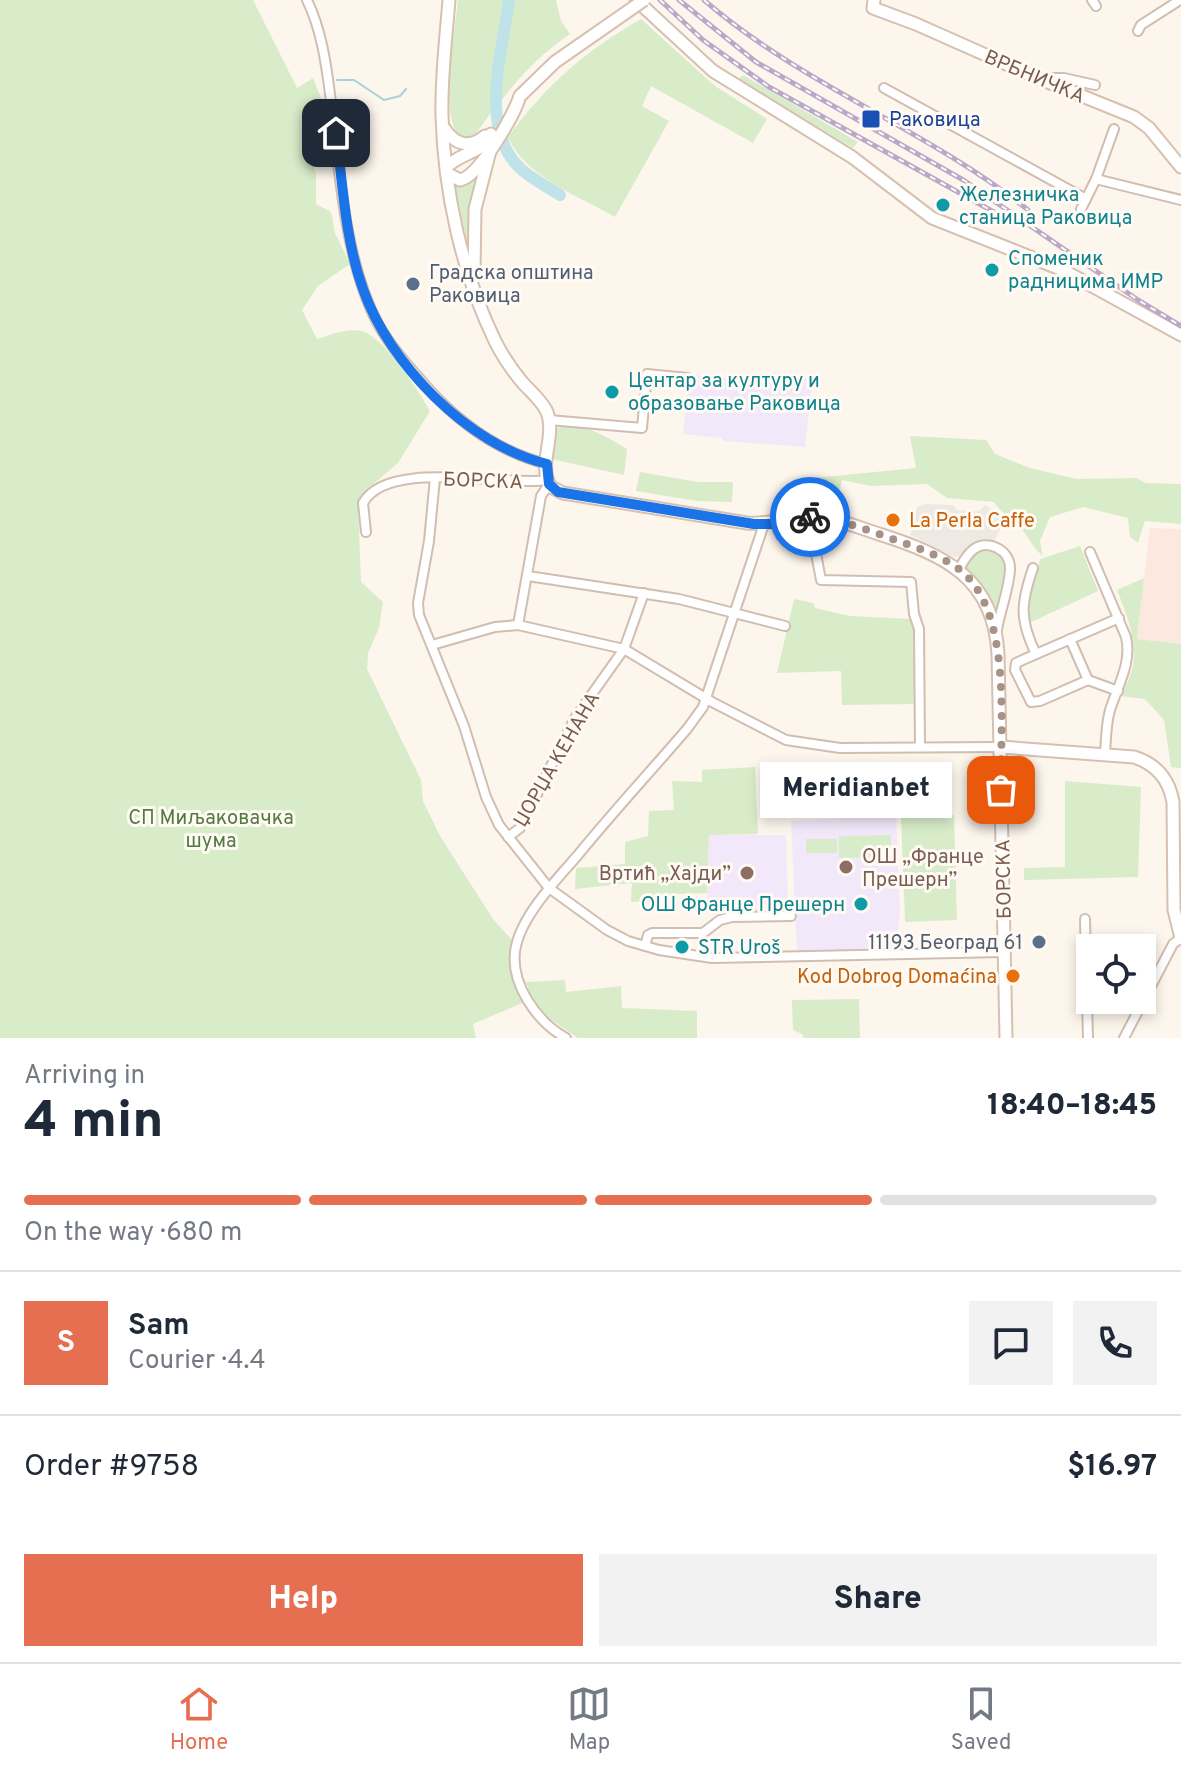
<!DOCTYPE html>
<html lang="en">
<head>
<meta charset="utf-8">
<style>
	body { margin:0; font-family:Overpass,sans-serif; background:#f2f2f3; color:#1f2937; height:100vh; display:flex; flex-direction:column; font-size:30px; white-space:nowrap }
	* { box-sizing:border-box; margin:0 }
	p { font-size:26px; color:#747a83 }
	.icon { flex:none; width:44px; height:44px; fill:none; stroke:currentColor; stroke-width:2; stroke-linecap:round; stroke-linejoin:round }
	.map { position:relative; height:1038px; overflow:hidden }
	.sheet { display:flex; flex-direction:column; background:#fff; flex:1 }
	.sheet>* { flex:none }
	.fabs { position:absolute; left:1076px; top:934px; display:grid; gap:16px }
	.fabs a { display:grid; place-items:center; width:80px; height:80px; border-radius:0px; background:#fff; box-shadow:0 4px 12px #0003; font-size:40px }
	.pin { position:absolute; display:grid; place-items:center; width:68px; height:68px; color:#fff; margin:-34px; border-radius:16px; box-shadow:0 4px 12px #0006 }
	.courier { position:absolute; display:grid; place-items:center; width:80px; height:80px; margin:-40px; border:6px solid #1a73e8; border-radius:50%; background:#fff; color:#222; box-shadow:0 2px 10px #0007 }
	.bubble { position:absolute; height:56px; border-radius:0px; background:#fff; box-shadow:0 4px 12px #0003; font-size:26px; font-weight:800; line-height:56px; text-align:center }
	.overview em { font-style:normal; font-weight:800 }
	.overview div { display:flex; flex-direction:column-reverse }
	.overview { display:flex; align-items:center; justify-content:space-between; height:136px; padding:0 24px }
	h1 { font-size:52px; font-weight:800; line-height:60px }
	.bar { display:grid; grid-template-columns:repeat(4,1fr); gap:12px 8px; align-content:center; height:96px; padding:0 24px }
	.bar i { height:10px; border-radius:6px; background:#e0e1e3 }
	.bar .active { background:#e76f51 }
	.bar p { grid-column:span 4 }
	.line { display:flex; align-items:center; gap:20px; padding:0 24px; border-top:2px solid #e0e1e3 }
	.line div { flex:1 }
	.round { display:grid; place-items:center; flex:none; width:84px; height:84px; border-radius:0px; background:#f2f2f3 }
	.button { display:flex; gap:16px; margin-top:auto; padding:16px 24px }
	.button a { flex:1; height:92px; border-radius:0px; background:#e76f51; color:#fff; font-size:32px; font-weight:800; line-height:92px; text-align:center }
	.button a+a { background:#f2f2f3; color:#1f2937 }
	.dock { display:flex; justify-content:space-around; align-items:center; height:112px; border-top:2px solid #e0e1e3; background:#fff; font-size:22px; color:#747a83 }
	.dock a { display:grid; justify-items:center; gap:4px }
	.dock .active { color:#e76f51 }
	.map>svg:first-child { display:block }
	.commercial { fill:#fde8e0 }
	.industrial { fill:#efe9e4 }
	.education { fill:#f3e8fa }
	.green { fill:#d8ecc9 }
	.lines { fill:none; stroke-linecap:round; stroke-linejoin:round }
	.stream { stroke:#a5d3da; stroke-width:2 }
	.river { stroke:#bfe3e8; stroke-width:12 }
	.street-casing { stroke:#d1beb0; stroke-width:12 }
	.secondary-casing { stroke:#d6c0b0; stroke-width:15 }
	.street { stroke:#fff; stroke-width:8 }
	.secondary { stroke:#fff; stroke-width:11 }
	.rail-casing { stroke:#b9a8c9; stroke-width:5 }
	.rail { stroke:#fffaf3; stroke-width:2; stroke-dasharray:6; stroke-linecap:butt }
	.secondary-bridge-casing { stroke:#d6c0b0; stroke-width:15; stroke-linecap:butt }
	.secondary-bridge { stroke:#fff; stroke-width:11 }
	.done { stroke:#a89285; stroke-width:8; stroke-dasharray:0 14.4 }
	.route { stroke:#1a73e8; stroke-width:10 }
	.transit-dot { fill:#1a4fb4; stroke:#fffaf3; stroke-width:3 }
	.culture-dot { fill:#0f9aa8; stroke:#fffaf3; stroke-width:3 }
	.service-dot { fill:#5c6f8a; stroke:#fffaf3; stroke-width:3 }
	.food-dot { fill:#e8710a; stroke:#fffaf3; stroke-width:3 }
	.education-dot { fill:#8d6e63; stroke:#fffaf3; stroke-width:3 }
	.labels { text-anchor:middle; stroke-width:6; stroke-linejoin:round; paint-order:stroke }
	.street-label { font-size:20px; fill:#7a5c4d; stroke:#fffaf3 }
	.transit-label { font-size:20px; fill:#164399; stroke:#fffaf3; text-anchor:start }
	.culture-label { font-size:20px; fill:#0d838f; stroke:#fffaf3; text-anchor:start }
	.service-label { font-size:20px; fill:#4e5e75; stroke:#fffaf3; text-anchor:start }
	.food-label { font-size:20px; fill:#c56008; stroke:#fffaf3; text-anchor:start }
	.park-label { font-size:20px; fill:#537a41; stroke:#fffaf3 }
	.education-label { font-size:20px; fill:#785e54; stroke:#fffaf3; text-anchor:start }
</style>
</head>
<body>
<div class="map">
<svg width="1181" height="1038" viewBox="0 0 1181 1038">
	<rect width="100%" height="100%" fill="#fdf6ec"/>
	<path class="commercial" d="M1150,528L1181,529V644L1137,639Z"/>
	<path class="industrial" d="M925,504L953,505L957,510L979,511L985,505L1005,520L994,542L983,540L973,542L958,557H954L910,535L917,507Z"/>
	<g class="education">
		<path d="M774,372L813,376L805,447L723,441L722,438L683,434L689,374L772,383Z"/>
		<path d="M896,815L900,913L895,956L797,955L791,821Z"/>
		<path d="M709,835H786L788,910L707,913Z"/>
	</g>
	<g class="green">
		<path d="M0,0H253L297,88L313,78L329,118L310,137L306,146L316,173V204L331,212L335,233L350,264L318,286L302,310L317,339C331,335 346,328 361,331C383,335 419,391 430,411L398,463L365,491L358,501L361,582L383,602L379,628L368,653L367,669L421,780L423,801L440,836L493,919L513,941L512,960L527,1001L473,1024L476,1038H0Z"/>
		<path d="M458,0H507L492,111L475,135L467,138L457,134C440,101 454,37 458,0Z"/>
		<path d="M511,0H556L561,21L570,34C540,55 518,77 497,107Z"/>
		<path d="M641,19L715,86L767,119L753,143L651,86L642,106L669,121L615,217C579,196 525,177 508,137C546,85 585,51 641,19Z"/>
		<path d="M743,75L858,142L853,148L738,79Z"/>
		<path d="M479,175L470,247H468L454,183L464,184Z"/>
		<path d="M565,423C589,426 607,437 627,449L624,475L552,459L556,430Z"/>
		<path d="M910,436L986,440L995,454L1030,468L1077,479L1136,478L1146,483L1181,484V524L1145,521L1138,543L1130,537L1128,518L1083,507L1050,517L1040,541L1043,556C1033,548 1030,539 1022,530C1013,520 1002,514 994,502L947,498L927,484L871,486L842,480L834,512L808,510L803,479L916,468Z"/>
		<path d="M640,472L698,482H733L732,502L697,501L636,491Z"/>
		<path d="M1080,546L1098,591L1027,624C1026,599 1036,582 1040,559Z"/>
		<path d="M985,549L1000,554C1013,572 999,592 996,612L978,581L965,567L976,553Z"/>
		<path d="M1144,578L1137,639L1181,644V768L1171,767L1164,720L1145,699L1119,696C1146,662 1131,626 1117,590Z"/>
		<path d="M794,599L813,603L815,608L850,616L911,619L915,624L916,704L842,705L841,671L777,673Z"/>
		<path d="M755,767L758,834L709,835L707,893L673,894L664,901L631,902L632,883L575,889L576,868L625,864V842L648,836L649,811L674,810L672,781L702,782V770Z"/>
		<path d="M1065,781L1141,787L1138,877L1024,880V868L1065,867Z"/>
		<path d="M954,815L957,920L905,922L901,817Z"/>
		<path d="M891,835V857L839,858V836Z"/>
		<rect x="806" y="839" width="31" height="14"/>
		<path d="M565,980L566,992L621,986L622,1008L697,1011V1038H578L550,1019L535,1006L526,982Z"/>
		<path d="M859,999L860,1038H804L802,1034L793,1030L792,1000Z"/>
	</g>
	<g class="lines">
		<path class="stream" d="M337,80H354L384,100L400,96L406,89"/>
		<path class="river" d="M509,0C503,50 478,127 519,167C529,178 547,186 560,195"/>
		<defs>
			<g id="street">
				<path d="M307,0C321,29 326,62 330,94C339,166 344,260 378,324C391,347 409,367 426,386C459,423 499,452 547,464"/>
				<path d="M1092,0L1096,6"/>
				<path d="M1138,31L1141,25L1180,0"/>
				<path d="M1044,78H1064L1095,85"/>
				<path d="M884,88L1086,199"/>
				<path d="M1096,179L1181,200"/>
				<path d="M1081,209L1096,179L1114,129"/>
				<path d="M549,420L642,428L647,374L688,378"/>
				<path d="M435,478L429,541L418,603L419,615L464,726L486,797L499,825L549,888L607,930L628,941L659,950L712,958L1004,952"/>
				<path d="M809,517L821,580L911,582L914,614L919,629L920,747"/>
				<path d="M366,532L363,503C388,458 504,487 547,480"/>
				<path d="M1090,552L1126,637C1132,663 1118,685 1110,710C1106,724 1106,739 1105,754"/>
				<path d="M1033,568C1021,603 1019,619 1036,654"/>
				<path d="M959,569C963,562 967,554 974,549C988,539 1010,550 1010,568C1010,586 1000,611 997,630"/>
				<path d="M528,576L679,599L785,626"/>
				<path d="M518,625L541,496L549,484"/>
				<path d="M1070,639L1088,680"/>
				<path d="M432,645L495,627L518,625L624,649L712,702L786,740L840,748L1000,747"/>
				<path d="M1118,691L1088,680L1040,701L1031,702L1015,670L1016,663L1027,658L1119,618"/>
				<path d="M508,837L520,828L575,718L624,649L644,593"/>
				<path d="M1085,919L1088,1038"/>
				<path d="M645,946L648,935L652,933H703L720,920L732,917L791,916"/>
				<path d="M566,1038C537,1022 508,982 516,946C523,914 557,879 578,855C613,812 651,771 687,729L703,707L764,524"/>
				<path d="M1124,1038L1173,944L1181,938"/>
			</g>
			<g id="secondary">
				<path d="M449,0C446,38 441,77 442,116C444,191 462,273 495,341C502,355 512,370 522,382C530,391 540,399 546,410C558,435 536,465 551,487L563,493L747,523C772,525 795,515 820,517C839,519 860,528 879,534C944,555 994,577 998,654L1006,1038"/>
				<path d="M636,0L713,71L852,157L932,218L1063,270L1181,335"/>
				<path d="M874,0L873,8L916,24L1033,76L1134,117L1149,128L1181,167"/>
				<path d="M444,128C455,145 469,149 485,136"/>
				<path d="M447,167C460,152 481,155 491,134"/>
				<path d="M448,174L460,180C479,177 514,115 520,96"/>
				<path d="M474,272L475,209L490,151"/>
				<path d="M1000,747L1134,757C1156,764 1169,779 1173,802L1174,910L1181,938"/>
			</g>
		</defs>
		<use href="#street" class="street-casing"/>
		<use href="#secondary" class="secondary-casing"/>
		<use href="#street" class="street"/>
		<use href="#secondary" class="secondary"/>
		<defs>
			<g id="rail">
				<path d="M660,0L703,40L769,87L1010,221"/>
				<path d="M679,0L756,62L965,181L1138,300L1181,326"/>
				<path d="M704,0C802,85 926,129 1028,210"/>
			</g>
		</defs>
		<use href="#rail" class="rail-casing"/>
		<use href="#rail" class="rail"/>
		<defs>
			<path id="secondary-bridge" d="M520,96L555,62L644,0"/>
		</defs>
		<use href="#secondary-bridge" class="secondary-bridge-casing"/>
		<use href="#secondary-bridge" class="secondary-bridge"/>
	</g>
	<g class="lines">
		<path class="done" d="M810,517C839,518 870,531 898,541C919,548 941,556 959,569C1013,610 1000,727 1001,790"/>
		<path class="route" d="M336,133C343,185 345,239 363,289C389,364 468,445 547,464L549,484L558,492L754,524H773L810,517"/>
	</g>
	<rect class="transit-dot" x="861" y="109" width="20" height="20" rx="4"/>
	<g class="culture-dot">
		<circle cx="943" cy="205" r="8"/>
		<circle cx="992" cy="270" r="8"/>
		<circle cx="612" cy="392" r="8"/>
		<circle cx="861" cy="904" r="8"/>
		<circle cx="682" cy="947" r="8"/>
	</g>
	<g class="service-dot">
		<circle cx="413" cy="284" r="8"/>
		<circle cx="1039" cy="942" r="8"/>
	</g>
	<g class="food-dot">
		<circle cx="893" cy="520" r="8"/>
		<circle cx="1013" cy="976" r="8"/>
	</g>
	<g class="education-dot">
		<circle cx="846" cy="867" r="8"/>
		<circle cx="747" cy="873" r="8"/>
	</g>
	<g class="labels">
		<g class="street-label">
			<text transform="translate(1035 76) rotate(23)" y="7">ВРБНИЧКА</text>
			<text transform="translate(483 480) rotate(2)" y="7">БОРСКА</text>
			<text transform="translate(556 759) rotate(-60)" y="7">ЏОРЏА КЕНАНА</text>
			<text transform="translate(1003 879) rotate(-91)" y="7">БОРСКА</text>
		</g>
		<g class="transit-label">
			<text x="889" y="126">Раковица</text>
		</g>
		<g class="culture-label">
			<text x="959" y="201">Железничка<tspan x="959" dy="23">станица Раковица</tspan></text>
			<text x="1008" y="265">Споменик<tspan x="1008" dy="23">радницима ИМР</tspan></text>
			<text x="628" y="387">Центар за културу и<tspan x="628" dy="23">образовање Раковица</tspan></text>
			<text x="845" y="911" text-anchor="end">ОШ Франце Прешерн</text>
			<text x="698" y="954">STR Uroš</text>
		</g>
		<g class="service-label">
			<text x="429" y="279">Градска општина<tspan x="429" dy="23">Раковица</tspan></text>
			<text x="1023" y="949" text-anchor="end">11193 Београд 61</text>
		</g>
		<g class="food-label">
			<text x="909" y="527">La Perla Caffe</text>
			<text x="997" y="983" text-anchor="end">Kod Dobrog Domaćina</text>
		</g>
		<g class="park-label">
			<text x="211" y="824">СП Миљаковачка<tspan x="211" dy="23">шума</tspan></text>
		</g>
		<g class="education-label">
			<text x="862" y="863">ОШ „Франце<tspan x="862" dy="23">Прешерн”</tspan></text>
			<text x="731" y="880" text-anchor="end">Вртић „Хајди”</text>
		</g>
	</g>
</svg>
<div class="fabs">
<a><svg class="icon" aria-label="locate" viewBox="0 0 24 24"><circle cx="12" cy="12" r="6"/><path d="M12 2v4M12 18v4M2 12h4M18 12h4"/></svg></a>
</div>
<div class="pin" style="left:1001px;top:790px;background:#ea580c"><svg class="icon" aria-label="bag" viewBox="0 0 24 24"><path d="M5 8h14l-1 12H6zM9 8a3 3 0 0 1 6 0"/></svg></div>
<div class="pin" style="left:336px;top:133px;background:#1f2937"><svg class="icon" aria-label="home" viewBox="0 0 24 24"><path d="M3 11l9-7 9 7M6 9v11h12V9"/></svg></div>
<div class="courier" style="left:810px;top:517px"><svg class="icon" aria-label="bike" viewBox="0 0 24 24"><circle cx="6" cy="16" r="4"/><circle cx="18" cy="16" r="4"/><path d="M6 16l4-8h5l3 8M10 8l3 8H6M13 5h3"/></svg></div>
<div class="bubble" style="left:760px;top:762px;width:192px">Meridianbet</div>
</div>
<section class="sheet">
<div class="overview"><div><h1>4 min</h1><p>Arriving in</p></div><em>18:40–18:45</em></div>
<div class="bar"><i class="active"></i><i class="active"></i><i class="active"></i><i></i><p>On the way · 680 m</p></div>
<div class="line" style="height:144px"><b class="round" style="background:#e76f51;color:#fff">S</b><div><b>Sam</b><p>Courier · 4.4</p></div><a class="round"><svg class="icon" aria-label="chat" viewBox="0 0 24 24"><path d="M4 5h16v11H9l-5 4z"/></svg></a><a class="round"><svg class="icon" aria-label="phone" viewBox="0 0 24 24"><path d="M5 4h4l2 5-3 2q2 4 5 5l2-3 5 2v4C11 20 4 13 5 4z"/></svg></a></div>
<div class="line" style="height:104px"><div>Order #9758</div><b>$16.97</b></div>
<div class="button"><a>Help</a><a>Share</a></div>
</section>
<nav class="dock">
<a class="active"><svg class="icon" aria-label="home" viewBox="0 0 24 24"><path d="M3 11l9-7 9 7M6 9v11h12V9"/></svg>Home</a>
<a><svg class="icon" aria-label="map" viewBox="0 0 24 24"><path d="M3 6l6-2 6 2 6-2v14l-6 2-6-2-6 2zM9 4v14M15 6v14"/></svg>Map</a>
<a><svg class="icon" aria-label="saved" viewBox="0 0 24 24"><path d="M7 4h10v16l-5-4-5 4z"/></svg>Saved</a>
</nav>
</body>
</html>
